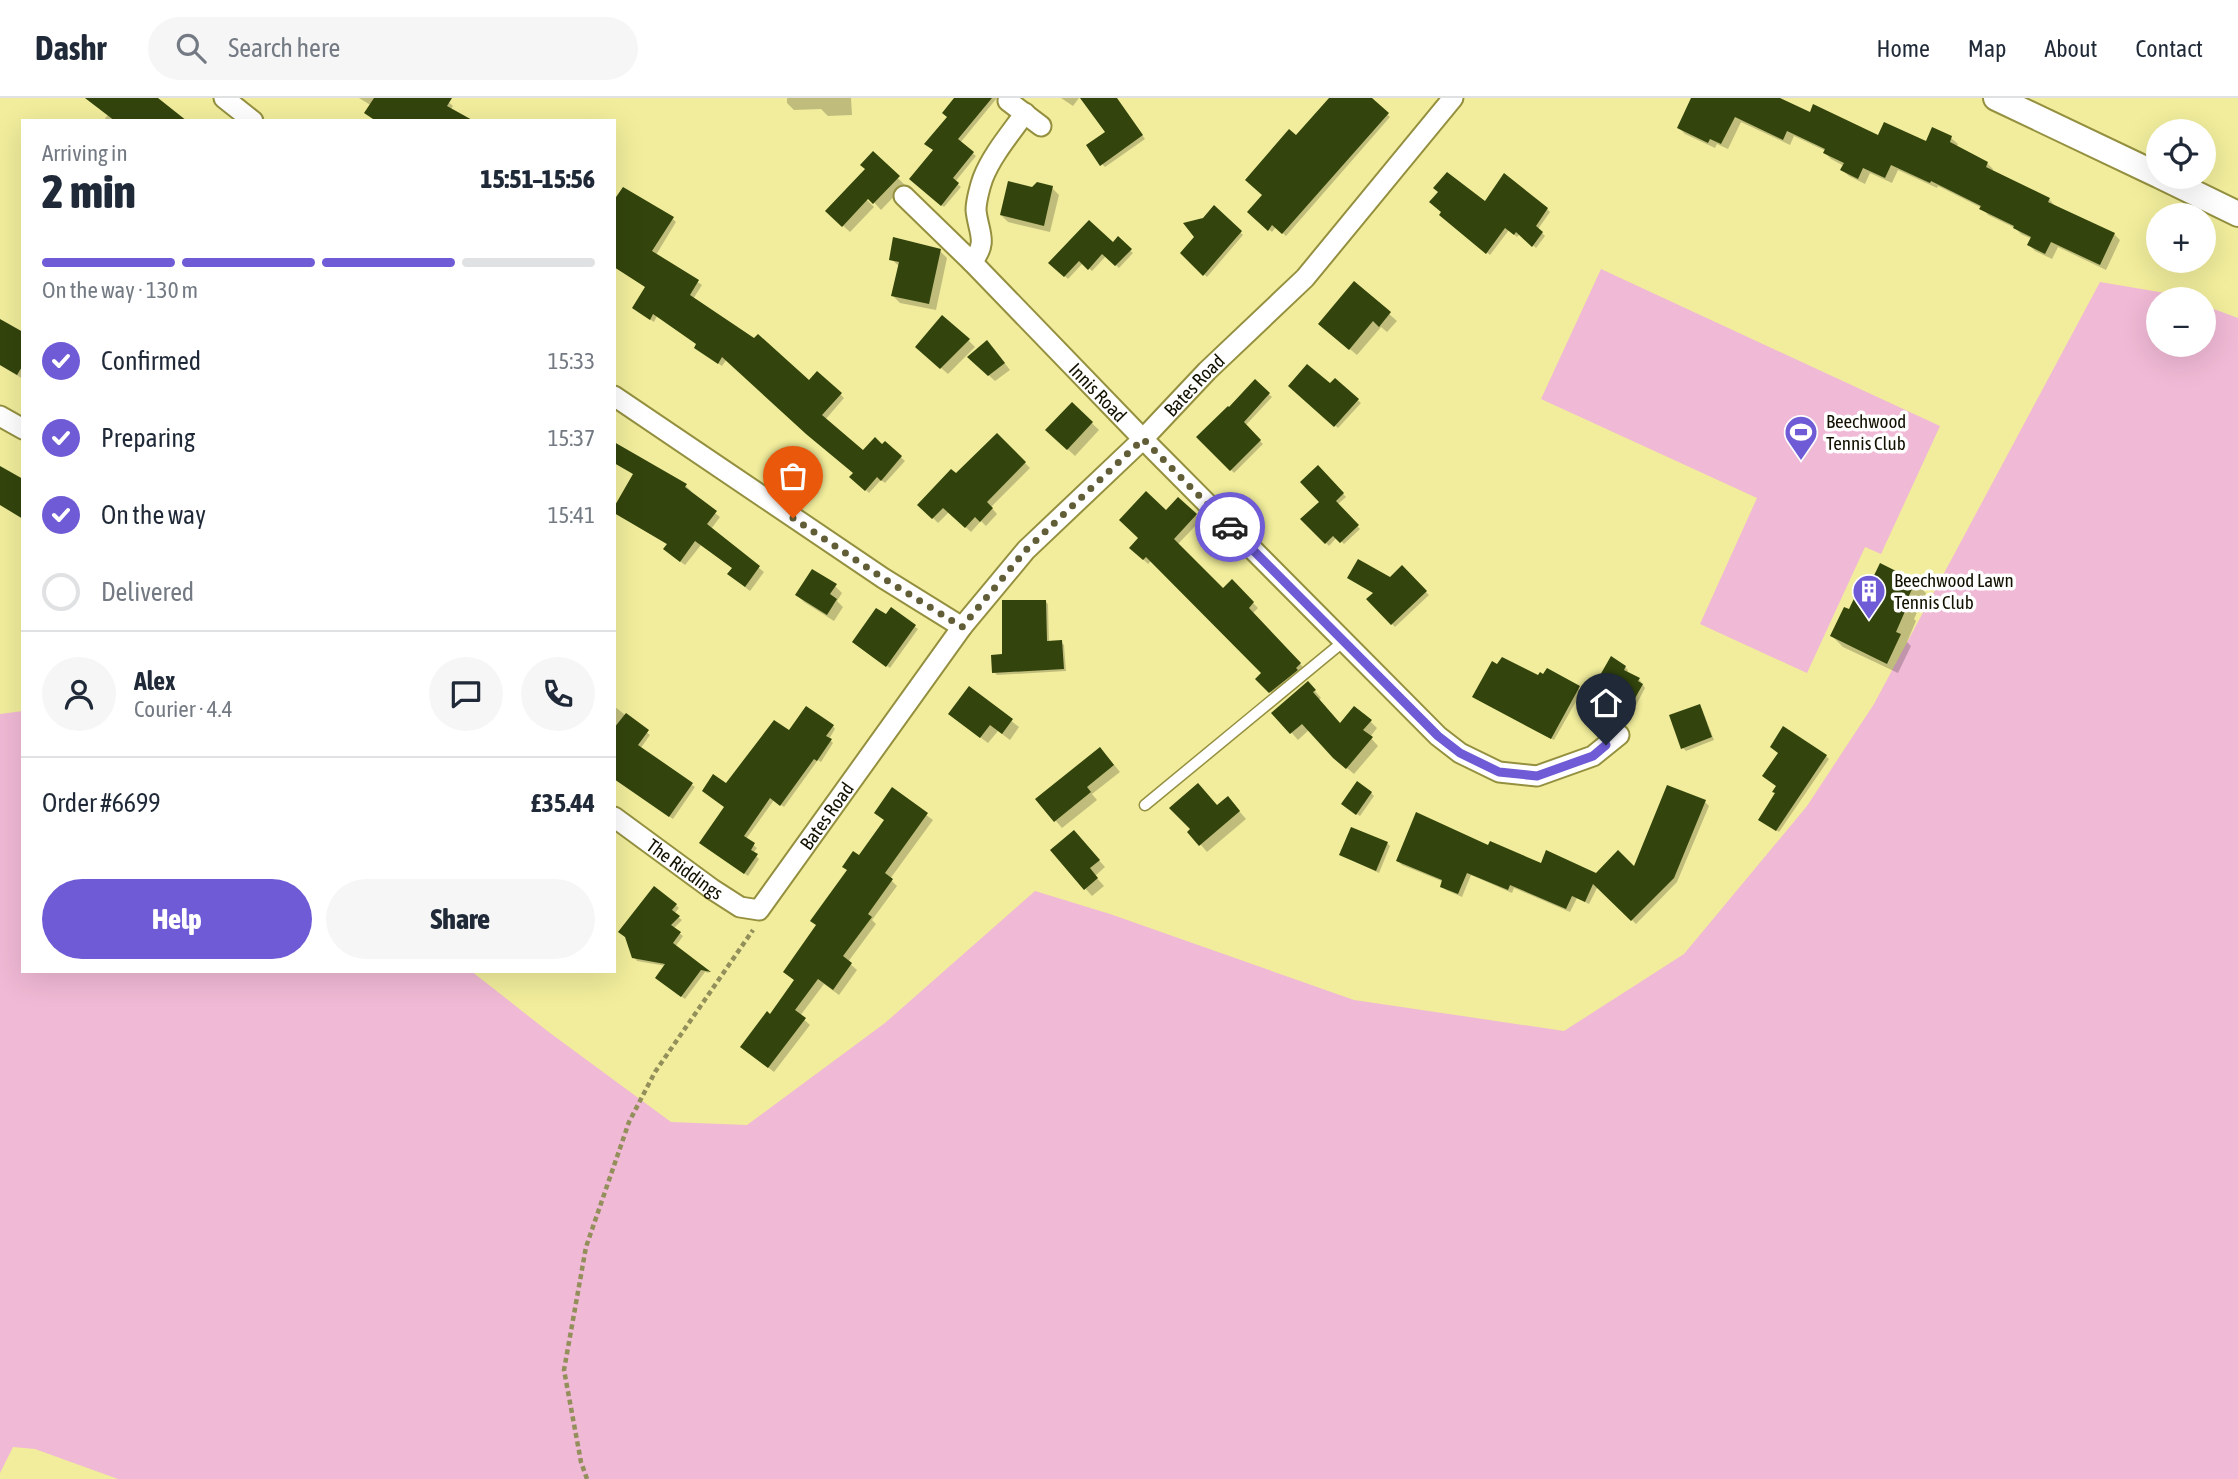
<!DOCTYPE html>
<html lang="en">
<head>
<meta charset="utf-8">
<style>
	body { margin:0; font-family:"Asap Condensed",sans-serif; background:#f6f6f7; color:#1f2937; height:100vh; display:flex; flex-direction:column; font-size:26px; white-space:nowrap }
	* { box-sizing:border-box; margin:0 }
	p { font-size:23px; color:#747a83 }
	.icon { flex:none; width:38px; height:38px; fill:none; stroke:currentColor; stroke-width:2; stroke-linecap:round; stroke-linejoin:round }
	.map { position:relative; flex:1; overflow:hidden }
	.sheet { position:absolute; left:21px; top:21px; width:595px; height:854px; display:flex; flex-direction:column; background:#fff; border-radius:0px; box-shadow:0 7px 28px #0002 }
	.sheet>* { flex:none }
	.tools { position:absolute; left:2146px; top:21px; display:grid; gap:14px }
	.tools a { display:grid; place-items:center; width:70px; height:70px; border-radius:50%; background:#fff; box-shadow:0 7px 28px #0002; font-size:35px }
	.pin { position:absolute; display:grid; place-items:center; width:60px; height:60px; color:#fff; margin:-72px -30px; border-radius:50% 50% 50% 0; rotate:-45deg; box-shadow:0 0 7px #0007 }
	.pin .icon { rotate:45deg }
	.courier { position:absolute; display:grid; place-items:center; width:70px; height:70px; margin:-35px; border:5px solid #6e5bd5; border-radius:50%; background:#fff; color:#222; box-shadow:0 2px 9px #0007 }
	.headline em { font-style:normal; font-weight:800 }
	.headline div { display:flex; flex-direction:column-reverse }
	.headline { display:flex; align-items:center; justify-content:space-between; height:119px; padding:0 21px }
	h1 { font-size:46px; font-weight:800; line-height:52px }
	.bar { display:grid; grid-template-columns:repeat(4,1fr); gap:10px 7px; align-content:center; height:84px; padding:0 21px }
	.bar i { height:9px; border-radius:5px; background:#e0e1e3 }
	.bar .current { background:#6e5bd5 }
	.bar p { grid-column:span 4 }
	.line { display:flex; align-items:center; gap:18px; padding:0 21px; border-top:2px solid #e0e1e3 }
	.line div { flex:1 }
	.round { display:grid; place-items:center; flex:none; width:74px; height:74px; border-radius:37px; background:#f6f6f7 }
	ol { padding:0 21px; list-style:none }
	li { display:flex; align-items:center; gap:21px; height:77px }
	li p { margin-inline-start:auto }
	li .icon { padding:7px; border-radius:50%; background:#6e5bd5; color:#fff; stroke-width:4 }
	li:last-child { color:#747a83 }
	li i { width:38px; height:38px; border:4px solid #e0e1e3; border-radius:50% }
	.button { display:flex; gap:14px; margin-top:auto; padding:14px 21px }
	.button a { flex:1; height:80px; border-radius:42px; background:#6e5bd5; color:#fff; font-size:28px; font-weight:800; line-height:80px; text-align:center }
	.button a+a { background:#f6f6f7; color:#1f2937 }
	header { display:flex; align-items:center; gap:42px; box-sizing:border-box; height:98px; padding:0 35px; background:#fff; border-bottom:2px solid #e0e1e3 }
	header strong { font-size:33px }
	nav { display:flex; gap:38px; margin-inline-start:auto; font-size:24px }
	.search { width:490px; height:63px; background:#f6f6f7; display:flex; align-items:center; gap:18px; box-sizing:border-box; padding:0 24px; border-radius:38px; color:#747a83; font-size:26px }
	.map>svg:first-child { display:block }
	.green { fill:#f0b9d5 }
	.shadow { fill:#0003 }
	.building { fill:#33450d }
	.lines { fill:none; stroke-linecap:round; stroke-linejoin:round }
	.service-casing { stroke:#949040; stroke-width:13 }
	.minor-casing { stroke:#949040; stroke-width:23 }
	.tertiary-casing { stroke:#949040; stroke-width:28 }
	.path { stroke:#928f5a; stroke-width:4.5; stroke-dasharray:5 3.5; stroke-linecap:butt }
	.service { stroke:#fff; stroke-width:10 }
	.minor { stroke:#fff; stroke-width:19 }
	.tertiary { stroke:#fff; stroke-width:24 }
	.done { stroke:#615e37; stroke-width:7; stroke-dasharray:0 12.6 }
	.route { stroke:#6e5bd5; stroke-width:9 }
	.labels { text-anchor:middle; stroke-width:7; stroke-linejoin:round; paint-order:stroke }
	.street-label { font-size:19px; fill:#131100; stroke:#fff }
	.poi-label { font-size:19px; fill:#131100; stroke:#fff; text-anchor:start }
</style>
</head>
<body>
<header>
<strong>Dashr</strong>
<div class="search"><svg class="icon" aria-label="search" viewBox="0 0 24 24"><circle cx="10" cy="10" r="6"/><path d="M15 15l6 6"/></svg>Search here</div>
<nav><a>Home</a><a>Map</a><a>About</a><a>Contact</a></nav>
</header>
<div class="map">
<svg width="2238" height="1381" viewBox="0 0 2238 1381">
	<rect width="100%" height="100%" fill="#f1ed9c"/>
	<g class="green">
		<path d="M1601,171L1940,328L1881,456L1865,449L1807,575L1700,526L1757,400L1541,301Z"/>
		<path d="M2100,184L2171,196L2186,201H2158V247H2203V207L2238,220V1381H118L35,1351L13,1349L0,1375V616L23,613V873H471L550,935L671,1024L747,1027L885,925L1035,793L1110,816L1354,902L1564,933L1684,856L1807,708L1874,606Z"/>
	</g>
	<g class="shadow">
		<path d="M85,0H154L185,23H107L105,20L108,17Z"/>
		<path d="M359,0H443L453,8L451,11L372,8Z"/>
		<path d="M787,0H851L852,17L828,18L821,11L794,12L787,5Z"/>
		<path d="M956,0H997L960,45L976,58L955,84L961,89L944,109L914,84L935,52Z"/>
		<path d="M1061,0H1079L1073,8Z"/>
		<path d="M1082,0H1116L1145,41L1105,69L1102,66L1107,35Z"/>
		<path d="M1331,0H1369L1390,19L1286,138L1276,129L1272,134L1249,114L1264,97L1296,40Z"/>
		<path d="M1693,0H1776L1811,16L1879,39L1927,46L1951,40L1958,46L1956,50L1987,65L1993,71L1992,74L2049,101L2055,108L2114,136L2120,142L2106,172L2058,149L2052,161L2035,153L2029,147L2032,141L2021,136L2015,130L1988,117L1982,110L1938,88L1937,90L1898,72L1892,85L1870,75L1865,86L1849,78L1842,72L1844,68L1831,61L1825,55L1826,53L1794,38L1790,47L1741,24L1728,51L1717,46L1715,50L1685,36L1679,30Z"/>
		<path d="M873,56L905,87L881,112L869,99L866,101L874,109L850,134L827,113L867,71Z"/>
		<path d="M1052,90L1059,97L1050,134L1008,124L1001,117L1032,91Z"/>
		<path d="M1485,105L1547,111L1550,114L1538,131L1545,138L1536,150L1520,136L1517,139L1509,132L1490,157L1445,120Z"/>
		<path d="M1215,109L1243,137L1207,179L1182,155L1196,139L1204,121Z"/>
		<path d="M673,121L676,124L656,157L702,187L693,201L809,284L817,275L841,297L844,300L825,322L863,354L882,348L885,345L905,363L885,385L881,382L869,395L852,379L855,375L727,261L722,268L700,253L698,246L657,218L654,224L638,214L647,189L614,169Z"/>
		<path d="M1118,141L1133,155L1119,170L1106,158L1092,173L1083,165L1068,181L1051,165L1113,146Z"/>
		<path d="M940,153L947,160L936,212L900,205L893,198L899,168L891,161Z"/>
		<path d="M1355,186L1397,223L1387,234L1381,229L1357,257L1328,233Z"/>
		<path d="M0,223L23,237V281L0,267Z"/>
		<path d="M968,242L975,249L948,276L924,255Z"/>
		<path d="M993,250L1010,272L995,283L969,259Z"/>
		<path d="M1335,282L1361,305L1338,330L1290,288L1330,287Z"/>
		<path d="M1255,284L1272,299L1245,328L1263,346L1234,375L1199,339L1229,312Z"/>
		<path d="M1072,306L1099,332L1075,358L1047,332Z"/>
		<path d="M997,337L1030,370L991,409L997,416L986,428L981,423L971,434L949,414L938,425L920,407L956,378Z"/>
		<path d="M1318,369L1346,399L1337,407L1360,431L1344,446L1337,439L1329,448L1303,421L1321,404Z"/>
		<path d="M686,388L691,393L690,395L720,419L711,431L764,474L750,493L735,481L734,471L701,447L685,467L670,456L668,447L614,414Z"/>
		<path d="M1178,401L1201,422L1178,446L1223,492L1232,483L1258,510L1252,516L1305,571L1275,599L1258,581L1264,575L1152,462L1148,466L1131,450Z"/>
		<path d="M1402,470L1429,497L1395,529L1368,502Z"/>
		<path d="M1915,484L1926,495L1914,521L1916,523L1907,544L1911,548L1898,575L1843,549L1832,538L1868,494Z"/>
		<path d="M835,488L842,495L837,503L843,509L834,523L804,504L797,497Z"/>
		<path d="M1045,503L1048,506L1049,545L1061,544L1064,547L1066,573L997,577L994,574L1004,558Z"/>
		<path d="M891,511L918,531L890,570L857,546Z"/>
		<path d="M1625,569L1628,572L1627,575L1639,581L1645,590L1633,613L1630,611L1624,621L1592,602Z"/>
		<path d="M1547,572L1582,593L1554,642L1477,601L1544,578Z"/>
		<path d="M1308,585L1321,600L1319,602L1340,627L1370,623L1377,630L1370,639L1378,648L1354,676L1342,666L1310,631L1298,642L1274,615Z"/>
		<path d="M970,590L1019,629L1010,642L998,633L988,645L957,622Z"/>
		<path d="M614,608L650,637L640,651L695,689L673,721L614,680Z"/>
		<path d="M1699,608L1702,611L1714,642L1686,653L1683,650Z"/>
		<path d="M833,628L835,631L829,641L833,645L821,664L818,662L784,709L774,702L746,741L757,750L753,755L759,761L748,778L704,748L726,709L727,687L789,634Z"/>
		<path d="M1107,658L1120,674L1092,696L1097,702L1062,730L1037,701Z"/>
		<path d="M1826,658L1829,661L1779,734L1763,724L1778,688Z"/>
		<path d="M893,692L933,722L890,781L897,788L872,822L876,826L848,864L857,872L839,897L824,886L800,918L810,927L774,974L748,954L795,883L785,874L818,828L859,760L886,723Z"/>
		<path d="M1371,695L1374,698L1360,718L1346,709Z"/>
		<path d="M1705,704L1709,708L1677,784L1636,826L1598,788L1589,806L1577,800L1570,814L1514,790L1512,795L1471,777L1462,799L1446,792L1442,788L1444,784L1402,767L1398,763L1489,749L1542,767L1596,777L1634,771Z"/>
		<path d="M1234,707L1246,721L1207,754L1190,734L1217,709Z"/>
		<path d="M1080,741L1105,769L1095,778L1104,788L1092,798L1052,753Z"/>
		<path d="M1387,745L1390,748L1379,775L1341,757Z"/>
		<path d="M676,807L679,810L674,816L682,822L673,831L683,838L675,849L710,875L705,874L685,901L660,883L666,868L637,863L634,859Z"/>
	</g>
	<g class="building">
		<path d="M85,0H158L187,23H115Z"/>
		<path d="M374,0H452L447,8L474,23H376L364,15Z"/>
		<path d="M954,0H992L958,41L974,54L953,80L959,85L941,108L909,81L933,52L924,46L947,19L942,15Z"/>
		<path d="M1080,0H1117L1143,37L1100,68L1086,47L1105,34Z"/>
		<path d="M1329,0H1372L1389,15L1282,136L1272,127L1268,133L1247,114L1262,97L1245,82L1289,31L1296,37Z"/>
		<path d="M1691,0H1780L1810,14L1813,6L1878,37L1884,24L1926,43L1932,29L1952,38L1950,44L1988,64L1986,69L2050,100L2048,104L2115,135L2100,167L2051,144L2045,156L2027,147L2031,139L2013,130L2014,128L1979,111L1981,108L1931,83L1930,85L1891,67L1885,80L1863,70L1858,81L1840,72L1844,65L1823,55L1825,51L1787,33L1783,42L1735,19L1721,46L1710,41L1708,45L1677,30Z"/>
		<path d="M873,53L900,78L873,106L868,101L842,129L825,113L865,71L860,67Z"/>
		<path d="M1447,74L1485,103L1504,75L1548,110L1536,128L1543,134L1532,149L1516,134L1514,137L1505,130L1486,156L1439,117L1441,114L1429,104L1438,94L1433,90Z"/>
		<path d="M1008,83L1032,89L1037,84L1053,88L1044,128L1000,117Z"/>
		<path d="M623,89L674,119L652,153L699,182L690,197L754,240L758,236L809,282L817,273L842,295L822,317L863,352L875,339L882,346L885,343L902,358L881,383L877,379L865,393L849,379L853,375L806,336L722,259L718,266L694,250L696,246L653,216L650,222L632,210L645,189L614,169V102Z"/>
		<path d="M1214,107L1242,133L1203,178L1180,155L1194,139L1183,125L1203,120Z"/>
		<path d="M1089,122L1113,144L1118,138L1132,151L1115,168L1102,156L1088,172L1079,163L1064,179L1048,165Z"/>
		<path d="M893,139L941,151L929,206L891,198L899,164L889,162Z"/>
		<path d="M1354,183L1391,214L1379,229L1373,223L1349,252L1318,226Z"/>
		<path d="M942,217L970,241L940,271L915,249Z"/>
		<path d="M0,221L23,234V267L17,277L0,267Z"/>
		<path d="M987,242L1005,265L988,278L967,259Z"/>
		<path d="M1307,266L1330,285L1335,280L1359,301L1334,329L1288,288Z"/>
		<path d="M1255,281L1270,295L1244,324L1261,342L1230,373L1196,339L1228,308L1229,309Z"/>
		<path d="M1072,304L1093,324L1067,352L1045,332Z"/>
		<path d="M997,335L1026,364L987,404L993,410L980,424L975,419L965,430L943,410L932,421L917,407L951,371L956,375Z"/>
		<path d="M614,344L687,386L685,389L717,413L707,426L760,468L745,489L727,476L732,470L695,443L680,464L663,451L667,446L614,415V409L633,376L614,365Z"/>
		<path d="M1318,367L1344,395L1336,403L1359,427L1340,445L1333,438L1325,446L1300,421L1319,404L1300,384Z"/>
		<path d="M0,368L23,381V421L0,407Z"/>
		<path d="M1146,393L1166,412L1178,399L1197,416L1174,441L1223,490L1232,481L1254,504L1249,510L1301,565L1296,570L1298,572L1269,595L1255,581L1261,575L1146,459L1143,462L1129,450L1138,440L1119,422Z"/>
		<path d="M1358,461L1390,479L1402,467L1427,493L1391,527L1366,501L1373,495L1347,480Z"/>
		<path d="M1880,465L1916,483L1903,510L1906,511L1896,534L1901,536L1887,566L1830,538L1844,509L1849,511L1860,488L1867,492Z"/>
		<path d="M812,471L837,486L830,496L837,501L827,517L795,497Z"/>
		<path d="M1002,502H1046L1047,543L1062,542L1064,571L992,575L991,557L1002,556Z"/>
		<path d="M891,509L916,527L886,569L852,544L876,510L886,516Z"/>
		<path d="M1611,558L1626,568L1624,572L1640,580L1638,583L1643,586L1629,611L1626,609L1621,619L1587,600Z"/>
		<path d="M1502,559L1538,577L1540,574L1543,576L1547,570L1580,588L1551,641L1472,599L1492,563L1497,566Z"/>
		<path d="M1308,583L1316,592L1313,594L1340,625L1354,608L1372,622L1363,632L1373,639L1346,671L1333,660L1302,626L1290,636L1271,615Z"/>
		<path d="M969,588L1013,621L1002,636L990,627L980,640L948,616Z"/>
		<path d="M1700,606L1712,639L1681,651L1669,617Z"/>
		<path d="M806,608L834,627L826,638L832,641L817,663L814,661L780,708L770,700L744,738L755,745L751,752L758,756L744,776L699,745L724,709L702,693L713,676L726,685L774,622L789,632Z"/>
		<path d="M626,615L649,632L638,647L693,685L669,719L614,681V630Z"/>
		<path d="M1783,628L1827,657L1776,733L1758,722L1775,695L1772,694L1776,688L1762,678L1778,655L1770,649Z"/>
		<path d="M1100,649L1114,667L1087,689L1091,694L1054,724L1035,701Z"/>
		<path d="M1357,683L1372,694L1356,717L1341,706Z"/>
		<path d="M1198,685L1217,707L1228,698L1240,713L1199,748L1187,734L1190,731L1169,710Z"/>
		<path d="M1667,687L1706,702L1674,780L1631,823L1593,786L1585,804L1572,798L1566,811L1510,787L1508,792L1467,775L1458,796L1440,789L1442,782L1396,763L1416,714L1488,747L1490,743L1541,765L1546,752L1596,775L1618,752L1634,768Z"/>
		<path d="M892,689L928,715L885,775L893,781L868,816L872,819L843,858L852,865L833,892L818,881L795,912L806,920L768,970L740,949L767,913L770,916L794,882L783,874L816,827L810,823L847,772L842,769L853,753L859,757L884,722L874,715Z"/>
		<path d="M1351,729L1388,744L1376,773L1339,757Z"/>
		<path d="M1074,732L1100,762L1090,770L1098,780L1084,792L1050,752Z"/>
		<path d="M654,788L677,806L672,812L680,818L671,827L681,834L673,845L711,874L701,872L681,899L655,880L665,866L632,860L625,839L618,834Z"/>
	</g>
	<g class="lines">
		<defs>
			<path id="service" d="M1145,707L1344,543"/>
			<g id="minor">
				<path d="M224,0L253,23"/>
				<path d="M1008,3L1041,28"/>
				<path id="s1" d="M904,98L972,164L1143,341L1438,638L1460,655L1499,674L1537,678L1593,658L1619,637"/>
				<path d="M972,164C989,144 978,134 976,112C976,104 980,88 983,80C992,57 1010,36 1025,15"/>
				<path d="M614,298L883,480L962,529"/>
				<path d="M0,318L23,331"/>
				<path id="s2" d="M614,719L712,791L740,809L759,812L962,529L1026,452L1143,341L1207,273L1305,180L1453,0"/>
			</g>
			<g id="tertiary">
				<path d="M1996,0L2158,77"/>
				<path d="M2162,79L2238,116"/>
			</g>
		</defs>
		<use href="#service" class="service-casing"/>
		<use href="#minor" class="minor-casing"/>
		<use href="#tertiary" class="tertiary-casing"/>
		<path class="path" d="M587,1381L581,1364L564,1272L586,1149L629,1024L655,974L753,832"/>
		<use href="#service" class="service"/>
		<use href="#minor" class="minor"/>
		<use href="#tertiary" class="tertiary"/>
	</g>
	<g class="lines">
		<path class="done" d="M793,420L883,480L962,529L1026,452L1143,341L1230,429"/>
		<path class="route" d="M1230,429L1438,638L1460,655L1499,674L1537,678L1593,658L1606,647"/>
	</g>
	<defs>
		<symbol id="stadium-pin" viewBox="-11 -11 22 30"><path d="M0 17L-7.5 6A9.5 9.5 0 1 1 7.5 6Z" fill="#6e5bd5" stroke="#fff"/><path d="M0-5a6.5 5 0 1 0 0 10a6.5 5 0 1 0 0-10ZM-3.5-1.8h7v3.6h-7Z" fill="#fff"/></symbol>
		<symbol id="building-pin" viewBox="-11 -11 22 30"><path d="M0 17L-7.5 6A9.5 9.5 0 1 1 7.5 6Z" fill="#6e5bd5" stroke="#fff"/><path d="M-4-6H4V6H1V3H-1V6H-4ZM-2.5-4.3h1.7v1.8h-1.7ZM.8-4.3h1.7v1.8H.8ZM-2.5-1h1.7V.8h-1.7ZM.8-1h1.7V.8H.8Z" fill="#fff"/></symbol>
	</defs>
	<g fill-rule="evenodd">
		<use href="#stadium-pin" x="1782" y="315" width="38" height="52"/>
		<use href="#building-pin" x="1850" y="474" width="38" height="52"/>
	</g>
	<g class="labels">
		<g class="street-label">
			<text dy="7" stroke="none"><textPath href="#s2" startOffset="858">Bates Road</textPath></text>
			<text dy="7" stroke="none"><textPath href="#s1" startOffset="276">Innis Road</textPath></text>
			<text dy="7" stroke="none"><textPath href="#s2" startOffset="290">Bates Road</textPath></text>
			<text dy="7" stroke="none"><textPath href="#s2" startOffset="88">The Riddings</textPath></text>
		</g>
		<g class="poi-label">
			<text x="1826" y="330">Beechwood<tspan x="1826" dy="22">Tennis Club</tspan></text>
			<text x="1894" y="489">Beechwood Lawn<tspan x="1894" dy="22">Tennis Club</tspan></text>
		</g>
	</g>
</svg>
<div class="tools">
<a><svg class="icon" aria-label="locate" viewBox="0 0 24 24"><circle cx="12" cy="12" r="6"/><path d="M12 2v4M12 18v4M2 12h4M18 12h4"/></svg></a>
<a>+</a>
<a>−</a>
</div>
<div class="pin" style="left:793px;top:420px;background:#ea580c"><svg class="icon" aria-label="bag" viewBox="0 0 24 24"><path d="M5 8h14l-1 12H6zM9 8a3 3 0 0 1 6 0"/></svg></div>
<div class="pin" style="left:1606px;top:647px;background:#1f2937"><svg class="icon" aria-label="home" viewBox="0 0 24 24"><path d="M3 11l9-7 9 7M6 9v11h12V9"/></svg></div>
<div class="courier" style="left:1230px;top:429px"><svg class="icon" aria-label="car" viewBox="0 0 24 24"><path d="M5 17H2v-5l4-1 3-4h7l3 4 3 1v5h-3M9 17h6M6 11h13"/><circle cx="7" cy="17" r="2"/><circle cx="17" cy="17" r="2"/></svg></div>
<section class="sheet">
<div class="headline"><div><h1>2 min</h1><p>Arriving in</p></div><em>15:51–15:56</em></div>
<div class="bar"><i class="current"></i><i class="current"></i><i class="current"></i><i></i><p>On the way · 130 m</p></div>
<ol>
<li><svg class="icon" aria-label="check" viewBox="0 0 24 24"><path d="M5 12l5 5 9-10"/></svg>Confirmed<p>15:33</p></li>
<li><svg class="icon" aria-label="check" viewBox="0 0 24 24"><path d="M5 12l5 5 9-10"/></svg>Preparing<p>15:37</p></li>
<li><svg class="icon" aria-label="check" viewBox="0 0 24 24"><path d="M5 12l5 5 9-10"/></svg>On the way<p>15:41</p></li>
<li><i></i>Delivered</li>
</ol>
<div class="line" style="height:126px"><a class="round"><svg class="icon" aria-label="person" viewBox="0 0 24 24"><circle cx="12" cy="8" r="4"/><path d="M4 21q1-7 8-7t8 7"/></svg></a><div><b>Alex</b><p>Courier · 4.4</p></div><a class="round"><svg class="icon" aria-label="chat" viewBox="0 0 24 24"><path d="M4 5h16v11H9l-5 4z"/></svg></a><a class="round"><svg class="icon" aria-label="phone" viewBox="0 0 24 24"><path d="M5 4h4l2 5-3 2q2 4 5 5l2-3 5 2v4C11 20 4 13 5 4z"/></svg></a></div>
<div class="line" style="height:91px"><div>Order #6699</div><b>£35.44</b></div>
<div class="button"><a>Help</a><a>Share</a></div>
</section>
</div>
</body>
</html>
